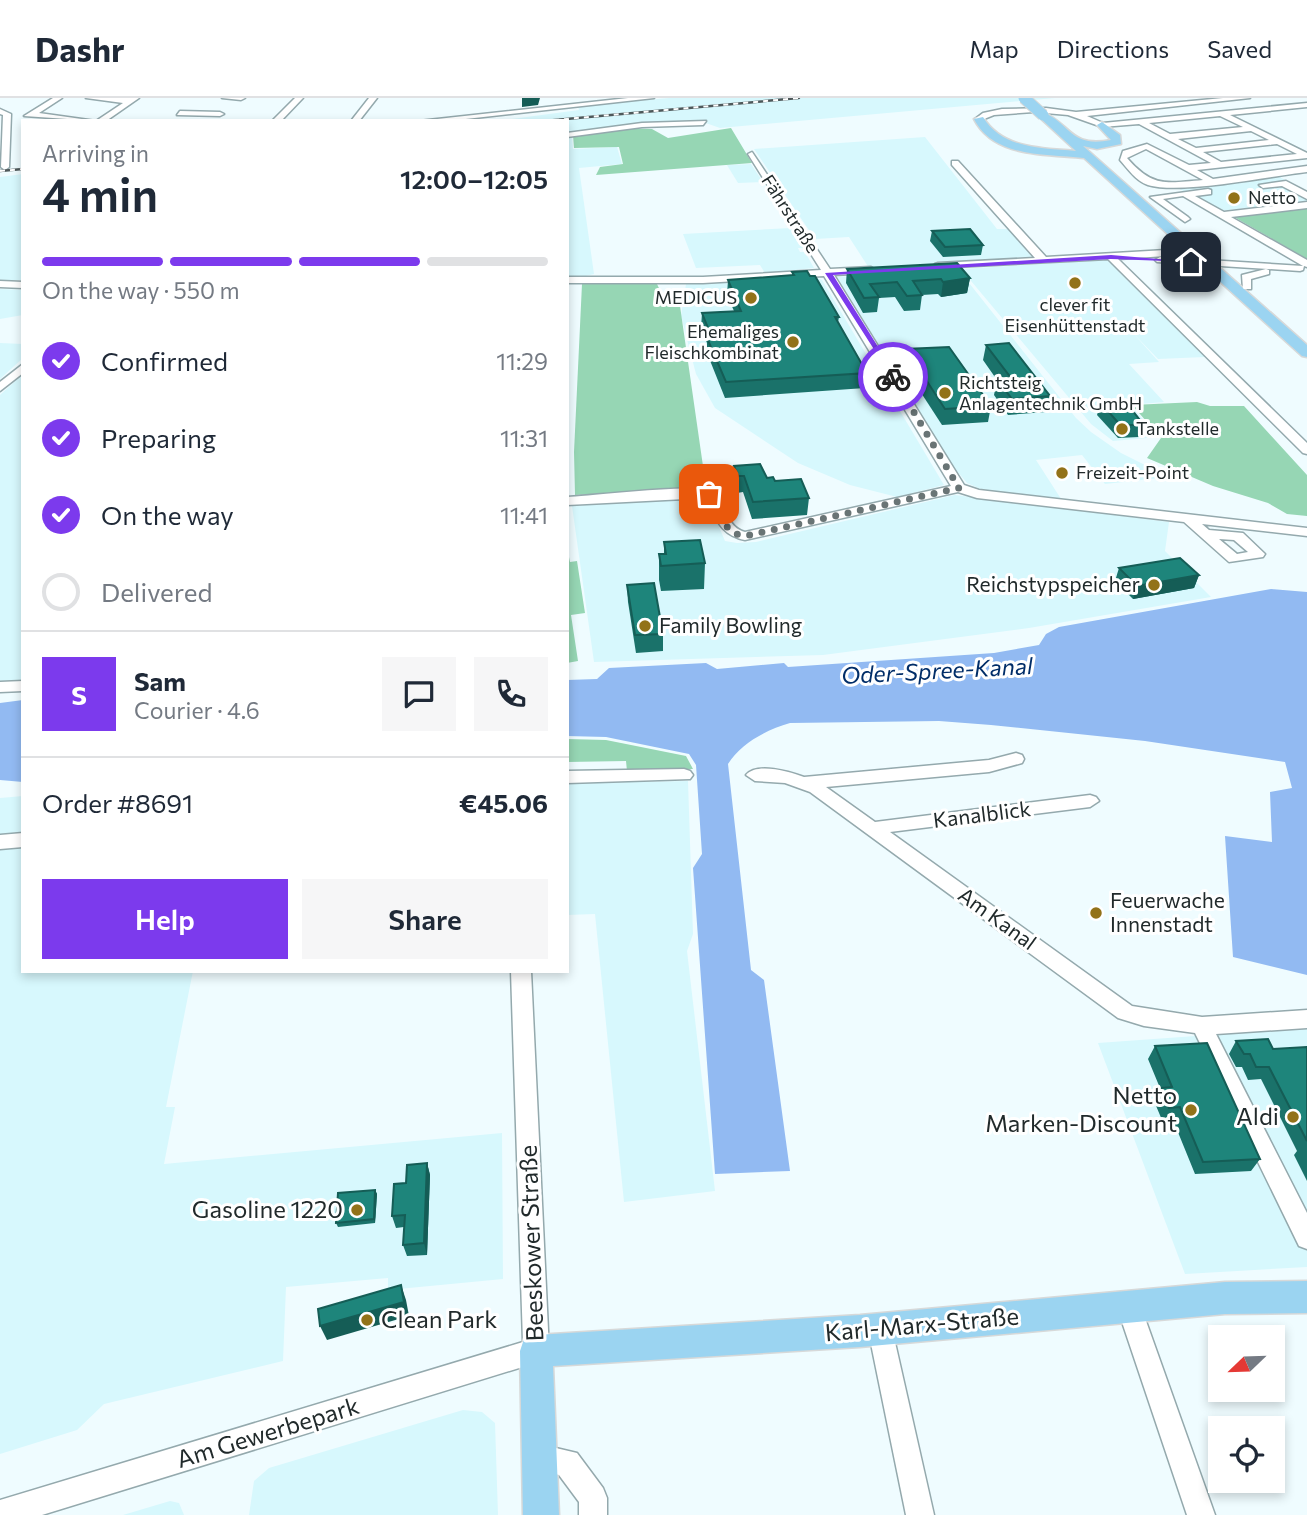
<!DOCTYPE html>
<html lang="en">
<head>
<meta charset="utf-8">
<style>
	body { margin:0; font-family:Commissioner,sans-serif; background:#f6f6f7; color:#1f2937; height:100vh; display:flex; flex-direction:column; font-size:26px; white-space:nowrap }
	* { box-sizing:border-box; margin:0 }
	p { font-size:23px; color:#747a83 }
	.icon { flex:none; width:38px; height:38px; fill:none; stroke:currentColor; stroke-width:2; stroke-linecap:round; stroke-linejoin:round }
	.map { position:relative; flex:1; overflow:hidden }
	.panel { position:absolute; left:21px; top:21px; width:548px; height:854px; display:flex; flex-direction:column; background:#fff; border-radius:0px; box-shadow:0 4px 10px #0003 }
	.panel>* { flex:none }
	.needle { width:46px; rotate:247deg }
	.fabs { position:absolute; left:1208px; top:1227px; display:grid; gap:14px }
	.fabs a { display:grid; place-items:center; width:77px; height:77px; border-radius:0px; background:#fff; box-shadow:0 4px 10px #0003; font-size:35px }
	.pin { position:absolute; display:grid; place-items:center; width:60px; height:60px; color:#fff; margin:-30px; border-radius:14px; box-shadow:0 4px 10px #0006 }
	.courier { position:absolute; display:grid; place-items:center; width:70px; height:70px; margin:-35px; border:5px solid #7c3aed; border-radius:50%; background:#fff; color:#222; box-shadow:0 2px 9px #0007 }
	.summary em { font-style:normal; font-weight:600 }
	.summary div { display:flex; flex-direction:column-reverse }
	.summary { display:flex; align-items:center; justify-content:space-between; height:119px; padding:0 21px }
	h1 { font-size:46px; font-weight:600; line-height:52px }
	.bar { display:grid; grid-template-columns:repeat(4,1fr); gap:10px 7px; align-content:center; height:84px; padding:0 21px }
	.bar i { height:9px; border-radius:5px; background:#e0e1e3 }
	.bar .active { background:#7c3aed }
	.bar p { grid-column:span 4 }
	.line { display:flex; align-items:center; gap:18px; padding:0 21px; border-top:2px solid #e0e1e3 }
	.line div { flex:1 }
	.round { display:grid; place-items:center; flex:none; width:74px; height:74px; border-radius:0px; background:#f6f6f7 }
	ol { padding:0 21px; list-style:none }
	li { display:flex; align-items:center; gap:21px; height:77px }
	li p { margin-inline-start:auto }
	li .icon { padding:7px; border-radius:50%; background:#7c3aed; color:#fff; stroke-width:4 }
	li:last-child { color:#747a83 }
	li i { width:38px; height:38px; border:4px solid #e0e1e3; border-radius:50% }
	.cta { display:flex; gap:14px; margin-top:auto; padding:14px 21px }
	.cta a { flex:1; height:80px; border-radius:0px; background:#7c3aed; color:#fff; font-size:28px; font-weight:600; line-height:80px; text-align:center }
	.cta a+a { background:#f6f6f7; color:#1f2937 }
	header { display:flex; align-items:center; gap:42px; box-sizing:border-box; height:98px; padding:0 35px; background:#fff; border-bottom:2px solid #e0e1e3 }
	header strong { font-size:33px }
	nav { display:flex; gap:38px; margin-inline-start:auto; font-size:24px }
	.map>svg:first-child { display:block }
	.built { fill:#d7f8fd }
	.green { fill:#96d6b4 }
	.water { fill:#92baf2 }
	.lines { fill:none; stroke-linecap:round; stroke-linejoin:round }
	.minor-casing { stroke:#94a9ad; stroke-width:3 }
	.major-casing { stroke:#d7d9d9; stroke-width:3 }
	.minor { fill:#fff; fill-rule:evenodd }
	.major { fill:#9bd4f1; fill-rule:evenodd }
	.rail-casing { stroke:#4e585a; stroke-width:2.5 }
	.rail { stroke:#fff; stroke-width:2; stroke-dasharray:5; stroke-linecap:butt }
	.major-bridge-casing { stroke:#d7d9d9; stroke-width:13; stroke-linecap:butt }
	.major-bridge { stroke:#9bd4f1; stroke-width:11 }
	.wall { fill:#1a726a }
	.shaded-wall { fill:#155d56 }
	.building { fill:#1e857b; stroke:#155d56; stroke-width:2 }
	.route { fill:#7c3aed }
	.done { stroke:#697475; stroke-width:7; stroke-dasharray:0 12.6 }
	.poi-dot { fill:#927219; stroke:#fff; stroke-width:2.5 }
	.labels { text-anchor:middle; stroke-width:6; stroke-linejoin:round; paint-order:stroke }
	.far-poi-label { font-size:18px; fill:#212a2b; stroke:#fff; text-anchor:start }
	.far-street-label { font-size:18px; fill:#212a2b; stroke:#fff }
	.poi-label { font-size:21px; fill:#212a2b; stroke:#fff; text-anchor:start }
	.street-label { font-size:21px; fill:#212a2b; stroke:#fff }
	.water-label { font-size:23px; font-style:italic; fill:#002d68; stroke:#fff }
	.near-poi-label { font-size:24px; fill:#212a2b; stroke:#fff; text-anchor:end }
	.near-street-label { font-size:24px; fill:#212a2b; stroke:#fff }
</style>
</head>
<body>
<header>
<strong>Dashr</strong>
<nav><a>Map</a><a>Directions</a><a>Saved</a></nav>
</header>
<div class="map">
<svg width="1307" height="1417" viewBox="0 0 1307 1417">
	<rect width="100%" height="100%" fill="#effcff"/>
	<g class="built">
		<path d="M669,0H1055L720,30L703,24L630,27L567,35V23H497L579,12L578,8Z"/>
		<path d="M567,38H572L573,51L617,49L622,66L579,70L594,176L586,178H567Z"/>
		<path d="M925,39L997,131H1008L1032,159L869,170L849,139L815,141L754,51Z"/>
		<path d="M751,66L763,84L738,85L727,67Z"/>
		<path d="M23,76V182H0V79Z"/>
		<path d="M1276,77L1307,94V103L1219,113L1176,89Z"/>
		<path d="M791,130L803,150H798L800,154H805L814,170L765,175L760,167L696,170L683,136Z"/>
		<path d="M1107,162L1205,259L1158,261L1133,235L1159,264L1129,266L1164,304L1130,307L1159,339L1113,343L1091,326L961,171Z"/>
		<path d="M958,171L1076,320L1091,334L1121,355L1169,379L1105,386L1082,357L1036,362L1063,404L985,393L967,385L956,372L837,179Z"/>
		<path d="M817,180L822,182L944,387L897,399L850,387L798,365L715,310L696,276L681,218L686,186Z"/>
		<path d="M0,191L23,192V217L0,221Z"/>
		<path d="M0,245L23,246V260L0,281Z"/>
		<path d="M23,276V585L0,586V297Z"/>
		<path d="M955,397L1169,424L1165,453L1211,499L1029,530L823,557L594,564L572,408L695,399L708,403L725,443L737,445L756,444Z"/>
		<path d="M688,683L693,836L687,853L715,1093L624,1104L595,816L567,817V685Z"/>
		<path d="M23,698V738L0,740V700Z"/>
		<path d="M23,749V873H193L166,1009H175L164,1066L502,1035L503,1181L388,1192V1180L286,1189L283,1263L104,1306L77,1332L0,1356V751Z"/>
		<path d="M1307,930V1169L1185,1176L1098,945Z"/>
		<path d="M463,1312L482,1314L495,1325L498,1417H249L254,1383L269,1370Z"/>
		<path d="M170,1403L179,1405L184,1417H123Z"/>
	</g>
	<g class="green">
		<path d="M625,30L652,31L668,40L731,30L752,65L596,77L600,69L623,66L619,49L574,50L573,37Z"/>
		<path d="M1307,109V161L1234,119L1236,118Z"/>
		<path d="M582,186H657L667,207L680,208L706,389L575,397L574,354Z"/>
		<path d="M1197,304L1210,308H1244L1307,377V418L1287,416L1268,405L1213,388L1147,360L1161,340L1132,307Z"/>
		<path d="M567,449L570,464L577,463L585,515L571,517L578,563L567,565Z"/>
		<path d="M567,641L606,642L686,658L693,671L627,673L626,663L567,664Z"/>
	</g>
	<g class="water">
		<path d="M1271,491L1307,494V877L1233,859L1225,738L1272,744L1270,694L1292,690L1285,664L1145,643L991,627L939,623L790,625C766,632 741,645 728,666L751,872L764,882L790,1073L715,1076L693,770L702,756L696,667L689,656L606,639L567,638V582L597,581L609,570L706,565L717,571L784,565L788,569L994,555L1039,547L1046,536L1059,529Z"/>
		<path d="M23,602V684L0,682V605Z"/>
	</g>
	<g class="lines">
		<defs>
			<g id="minor">
				<path d="M53,0H62L39,15L96,23L24,18Z"/>
				<path d="M86,0H139L106,23H96L123,5Z"/>
				<path d="M222,0H245L241,2Z"/>
				<path d="M295,0H303L281,23H272Z"/>
				<path d="M369,0H377L359,23H351Z"/>
				<path d="M628,0H654L448,23H419Z"/>
				<path d="M1223,0H1250L1087,18L1103,25L1307,5V9L1230,17L1307,55V60L1197,72L1213,81L1307,68V74C1270,78 1181,97 1148,87C1136,83 1128,71 1120,62L1123,53L1147,46L1189,67L1211,65L1139,26L1102,29L1068,17L1034,14L994,17L979,23L975,21L983,15L1002,11L1046,10L1076,14ZM1220,18L1243,29L1170,36L1149,25ZM1251,33L1269,42L1196,50L1178,41ZM1277,46L1297,56L1221,64L1203,54ZM1146,51L1203,82C1166,85 1153,90 1127,60Z"/>
				<path d="M0,11L11,16L9,69L5,72L1,69L3,17L0,16Z"/>
				<path d="M180,13L220,14L224,16L220,18L177,17Z"/>
				<path d="M706,23L703,27L642,29L567,39V35L642,25Z"/>
				<path d="M752,54L830,171L871,169L876,172L871,175L834,177L964,387L979,392L1307,430V438L1202,426L1209,432L1243,435L1265,456L1263,459L1229,464L1184,424L977,400L958,394L745,442C720,437 716,420 705,400L567,407V399C589,398 699,385 713,393C729,403 723,428 745,434L951,388L824,178L703,185H567V179H703L821,172L748,56ZM1219,441L1234,442L1248,454L1237,456Z"/>
				<path d="M952,63H958L1046,159L1166,152L1175,150L1180,142H1186L1182,154L1166,158L1118,161L1307,345V356L1303,355L1108,161L935,170V166L938,165L1035,160L952,67Z"/>
				<path d="M1286,83L1307,94V101L1282,88L1263,90L1259,87Z"/>
				<path d="M1208,91L1211,92V96L1195,98L1224,114L1307,104V110L1231,119L1307,162V169L1304,168L1303,172L1300,173L1157,164L1155,162L1160,159L1303,168L1183,98L1163,101L1188,119L1190,121L1185,124L1150,99Z"/>
				<path d="M1266,171L1269,172V176L1251,181V191H1243L1242,177Z"/>
				<path d="M0,183L23,184V190L0,189Z"/>
				<path d="M23,266V275L0,293V284Z"/>
				<path d="M23,583V593L0,594V584Z"/>
				<path d="M1016,655L1022,657L1024,661L1022,665L989,674L826,689L875,724L1090,697L1096,699L1099,703L1090,709L890,734L1132,908L1202,919L1307,912V930L1216,936L1307,1115V1151L1299,1148L1195,935L1144,928L1118,920L810,694L785,685L755,683L746,677C757,664 790,674 804,679L989,662Z"/>
				<path d="M684,671L690,673L693,677L690,681L567,685V673Z"/>
				<path d="M23,735V749L0,751V737Z"/>
				<path d="M511,873H531L549,1253L545,1262L42,1417H0V1402L523,1244Z"/>
				<path d="M1129,1197L1138,1200L1141,1209L1215,1417H1187L1117,1209L1120,1200Z"/>
				<path d="M880,1219L889,1222L892,1231L934,1417H906L868,1231L871,1222Z"/>
				<path d="M539,1346L577,1355L603,1390L607,1400V1417H579V1404L559,1377L530,1368L526,1359L530,1350Z"/>
			</g>
			<g id="major">
				<path d="M1043,14C1072,27 1070,50 1111,42L1097,27L1102,24L1120,37L1121,46L1097,51L1083,48L1307,247V259L1302,258L1084,60C1046,56 994,60 974,21L983,19C1002,51 1042,50 1076,53L1039,19L1038,17Z"/>
				<path d="M1307,1183V1215L1225,1216L860,1249L553,1268L559,1417H523L520,1253L524,1241L536,1237L860,1217L1225,1184Z"/>
			</g>
		</defs>
		<use href="#minor" class="minor-casing"/>
		<use href="#major" class="major-casing"/>
		<use href="#minor" class="minor"/>
		<use href="#major" class="major"/>
		<defs>
			<g id="rail">
				<path d="M544,23L799,0"/>
				<path d="M0,73L23,71"/>
			</g>
		</defs>
		<use href="#rail" class="rail-casing"/>
		<use href="#rail" class="rail"/>
		<defs>
			<path id="major-bridge" d="M1024,0L1043,17"/>
		</defs>
		<use href="#major-bridge" class="major-bridge-casing"/>
		<use href="#major-bridge" class="major-bridge"/>
	</g>
	<g class="wall">
		<path d="M932,133L983,147L981,157L943,159L930,143Z"/>
		<path d="M847,171L970,180L967,195L941,199L938,196L922,197L920,212L904,213L895,199L879,200L877,214L863,215L846,185Z"/>
		<path d="M792,174L839,219L838,224L867,275L865,290L725,300L707,255V245L701,230L702,215L734,213L727,197L728,182L792,177Z"/>
		<path d="M986,247L1050,298L1046,314L1008,317L994,297L997,282L983,262Z"/>
		<path d="M906,251L991,308L988,324L942,327L903,267Z"/>
		<path d="M1101,305L1143,326L1139,339L1118,340L1097,317Z"/>
		<path d="M734,368L775,383L809,400L807,417L752,421L743,394L737,395L733,384Z"/>
		<path d="M664,444L705,465L704,491L661,493L659,482V456H664Z"/>
		<path d="M1119,470L1199,477L1194,490L1133,501L1115,483Z"/>
		<path d="M627,487L663,536V553L636,555L628,504Z"/>
		<path d="M567,751L568,761L569,774H567Z"/>
		<path d="M1236,943L1273,951L1307,949V1083L1294,1057L1297,1053L1261,981L1248,982L1242,969H1236L1229,956Z"/>
		<path d="M1155,948L1260,1061L1251,1073L1195,1076L1173,1022H1162L1154,1003L1160,990L1148,961Z"/>
		<path d="M427,1065L430,1077L427,1157L407,1158L403,1147L404,1129L396,1130L392,1118L406,1085Z"/>
		<path d="M375,1092L377,1096L375,1125L338,1129L336,1125Z"/>
	</g>
	<g class="shaded-wall">
		<path d="M522,0H540L538,7L522,9Z"/>
		<path d="M970,180L967,195L941,199L943,184Z"/>
		<path d="M1199,477L1194,490L1133,501L1137,488Z"/>
		<path d="M427,1065L430,1077L427,1157L424,1145Z"/>
		<path d="M375,1092L377,1096L375,1125L374,1121Z"/>
		<path d="M401,1187L406,1202L409,1218L327,1242L320,1228Z"/>
	</g>
	<g class="building">
		<path d="M970,131L983,147L945,149L932,133Z"/>
		<path d="M957,165L970,180L943,184L941,181L913,183L922,197L907,198L897,184L870,186L879,199L864,200L847,171Z"/>
		<path d="M807,173L810,178H815L839,219H835L867,275L726,284L707,240H712L702,215L741,213L728,182L794,177L792,174Z"/>
		<path d="M1009,245L1050,298L1012,301L997,281L1011,280L986,247Z"/>
		<path d="M949,249L991,308L945,311L906,251Z"/>
		<path d="M1125,303L1143,326L1121,328L1101,305Z"/>
		<path d="M760,366L767,380L773,379L775,383L801,381L809,400L753,404L744,378H738L734,368Z"/>
		<path d="M700,442L705,465L661,468L659,456H666L664,444Z"/>
		<path d="M1180,460L1199,477L1137,488L1119,470Z"/>
		<path d="M654,485L663,536L635,537L627,487Z"/>
		<path d="M1268,941L1273,951L1307,949V1043L1269,969H1256L1250,956H1244L1236,943Z"/>
		<path d="M1207,945L1260,1061L1203,1064L1180,1009L1169,1010L1161,990L1172,989L1155,948Z"/>
		<path d="M427,1065L424,1145L403,1147L405,1117L392,1118L394,1086L406,1085L407,1067Z"/>
		<path d="M375,1092L374,1121L336,1125L338,1095Z"/>
		<path d="M401,1187L404,1204L320,1228L318,1211Z"/>
	</g>
	<path class="route" d="M1111,157L1194,164L1111,161L833,177L897,279L893,281L825,175Z"/>
	<g class="lines">
		<path class="done" d="M709,396C722,412 721,436 745,438L959,390L893,279"/>
	</g>
	<g class="poi-dot">
		<circle cx="1234" cy="100" r="7"/>
		<circle cx="1075" cy="185" r="7"/>
		<circle cx="751" cy="200" r="7"/>
		<circle cx="793" cy="244" r="7"/>
		<circle cx="945" cy="295" r="7"/>
		<circle cx="1122" cy="331" r="7"/>
		<circle cx="1062" cy="375" r="7"/>
		<circle cx="1154" cy="487" r="7"/>
		<circle cx="645" cy="528" r="7"/>
		<circle cx="1096" cy="815" r="7"/>
		<circle cx="1191" cy="1012" r="7"/>
		<circle cx="1293" cy="1019" r="7"/>
		<circle cx="357" cy="1112" r="7"/>
		<circle cx="367" cy="1222" r="7"/>
	</g>
	<g class="labels">
		<g class="far-poi-label">
			<text x="1248" y="106">Netto</text>
			<text x="737" y="206" text-anchor="end">MEDICUS</text>
			<text x="1075" y="213" text-anchor="middle">clever fit<tspan x="1075" dy="21">Eisenhüttenstadt</tspan></text>
			<text x="779" y="240" text-anchor="end">Ehemaliges<tspan x="779" dy="21">Fleischkombinat</tspan></text>
			<text x="959" y="291">Richtsteig<tspan x="959" dy="21">Anlagentechnik GmbH</tspan></text>
			<text x="1136" y="337">Tankstelle</text>
			<text x="1076" y="381">Freizeit-Point</text>
		</g>
		<g class="far-street-label">
			<text transform="translate(790 116) rotate(57)" y="6">Fährstraße</text>
		</g>
		<g class="poi-label">
			<text x="1140" y="494" text-anchor="end">Reichstypspeicher</text>
			<text x="659" y="535">Family Bowling</text>
			<text x="1110" y="810">Feuerwache<tspan x="1110" dy="24">Innenstadt</tspan></text>
		</g>
		<g class="street-label">
			<text transform="translate(982 717) rotate(-7)" y="7">Kanalblick</text>
			<text transform="translate(997 821) rotate(36)" y="7">Am Kanal</text>
		</g>
		<g class="water-label">
			<text transform="translate(937 573) rotate(-3)" y="8">Oder-Spree-Kanal</text>
		</g>
		<g class="near-poi-label">
			<text x="1177" y="1006">Netto<tspan x="1177" dy="28">Marken-Discount</tspan></text>
			<text x="1279" y="1027">Aldi</text>
			<text x="343" y="1120">Gasoline 1220</text>
			<text x="381" y="1230" text-anchor="start">Clean Park</text>
		</g>
		<g class="near-street-label">
			<text transform="translate(532 1145) rotate(-92)" y="8">Beeskower Straße</text>
			<text transform="translate(922 1227) rotate(-5)" y="8">Karl-Marx-Straße</text>
			<text transform="translate(268 1335) rotate(-17)" y="8">Am Gewerbepark</text>
		</g>
	</g>
</svg>
<div class="fabs">
<a><svg class="needle" viewBox="-14 -14 28 28"><path d="M0-13l5 13h-10z" fill="#e53935"/><path d="M0 13l5-13h-10z" fill="#747a83"/></svg></a>
<a><svg class="icon" aria-label="locate" viewBox="0 0 24 24"><circle cx="12" cy="12" r="6"/><path d="M12 2v4M12 18v4M2 12h4M18 12h4"/></svg></a>
</div>
<div class="pin" style="left:709px;top:396px;background:#ea580c"><svg class="icon" aria-label="bag" viewBox="0 0 24 24"><path d="M5 8h14l-1 12H6zM9 8a3 3 0 0 1 6 0"/></svg></div>
<div class="pin" style="left:1191px;top:164px;background:#1f2937"><svg class="icon" aria-label="home" viewBox="0 0 24 24"><path d="M3 11l9-7 9 7M6 9v11h12V9"/></svg></div>
<div class="courier" style="left:893px;top:279px"><svg class="icon" aria-label="bike" viewBox="0 0 24 24"><circle cx="6" cy="16" r="4"/><circle cx="18" cy="16" r="4"/><path d="M6 16l4-8h5l3 8M10 8l3 8H6M13 5h3"/></svg></div>
<section class="panel">
<div class="summary"><div><h1>4 min</h1><p>Arriving in</p></div><em>12:00–12:05</em></div>
<div class="bar"><i class="active"></i><i class="active"></i><i class="active"></i><i></i><p>On the way · 550 m</p></div>
<ol>
<li><svg class="icon" aria-label="check" viewBox="0 0 24 24"><path d="M5 12l5 5 9-10"/></svg>Confirmed<p>11:29</p></li>
<li><svg class="icon" aria-label="check" viewBox="0 0 24 24"><path d="M5 12l5 5 9-10"/></svg>Preparing<p>11:31</p></li>
<li><svg class="icon" aria-label="check" viewBox="0 0 24 24"><path d="M5 12l5 5 9-10"/></svg>On the way<p>11:41</p></li>
<li><i></i>Delivered</li>
</ol>
<div class="line" style="height:126px"><b class="round" style="background:#7c3aed;color:#fff">S</b><div><b>Sam</b><p>Courier · 4.6</p></div><a class="round"><svg class="icon" aria-label="chat" viewBox="0 0 24 24"><path d="M4 5h16v11H9l-5 4z"/></svg></a><a class="round"><svg class="icon" aria-label="phone" viewBox="0 0 24 24"><path d="M5 4h4l2 5-3 2q2 4 5 5l2-3 5 2v4C11 20 4 13 5 4z"/></svg></a></div>
<div class="line" style="height:91px"><div>Order #8691</div><b>€45.06</b></div>
<div class="cta"><a>Help</a><a>Share</a></div>
</section>
</div>
</body>
</html>
